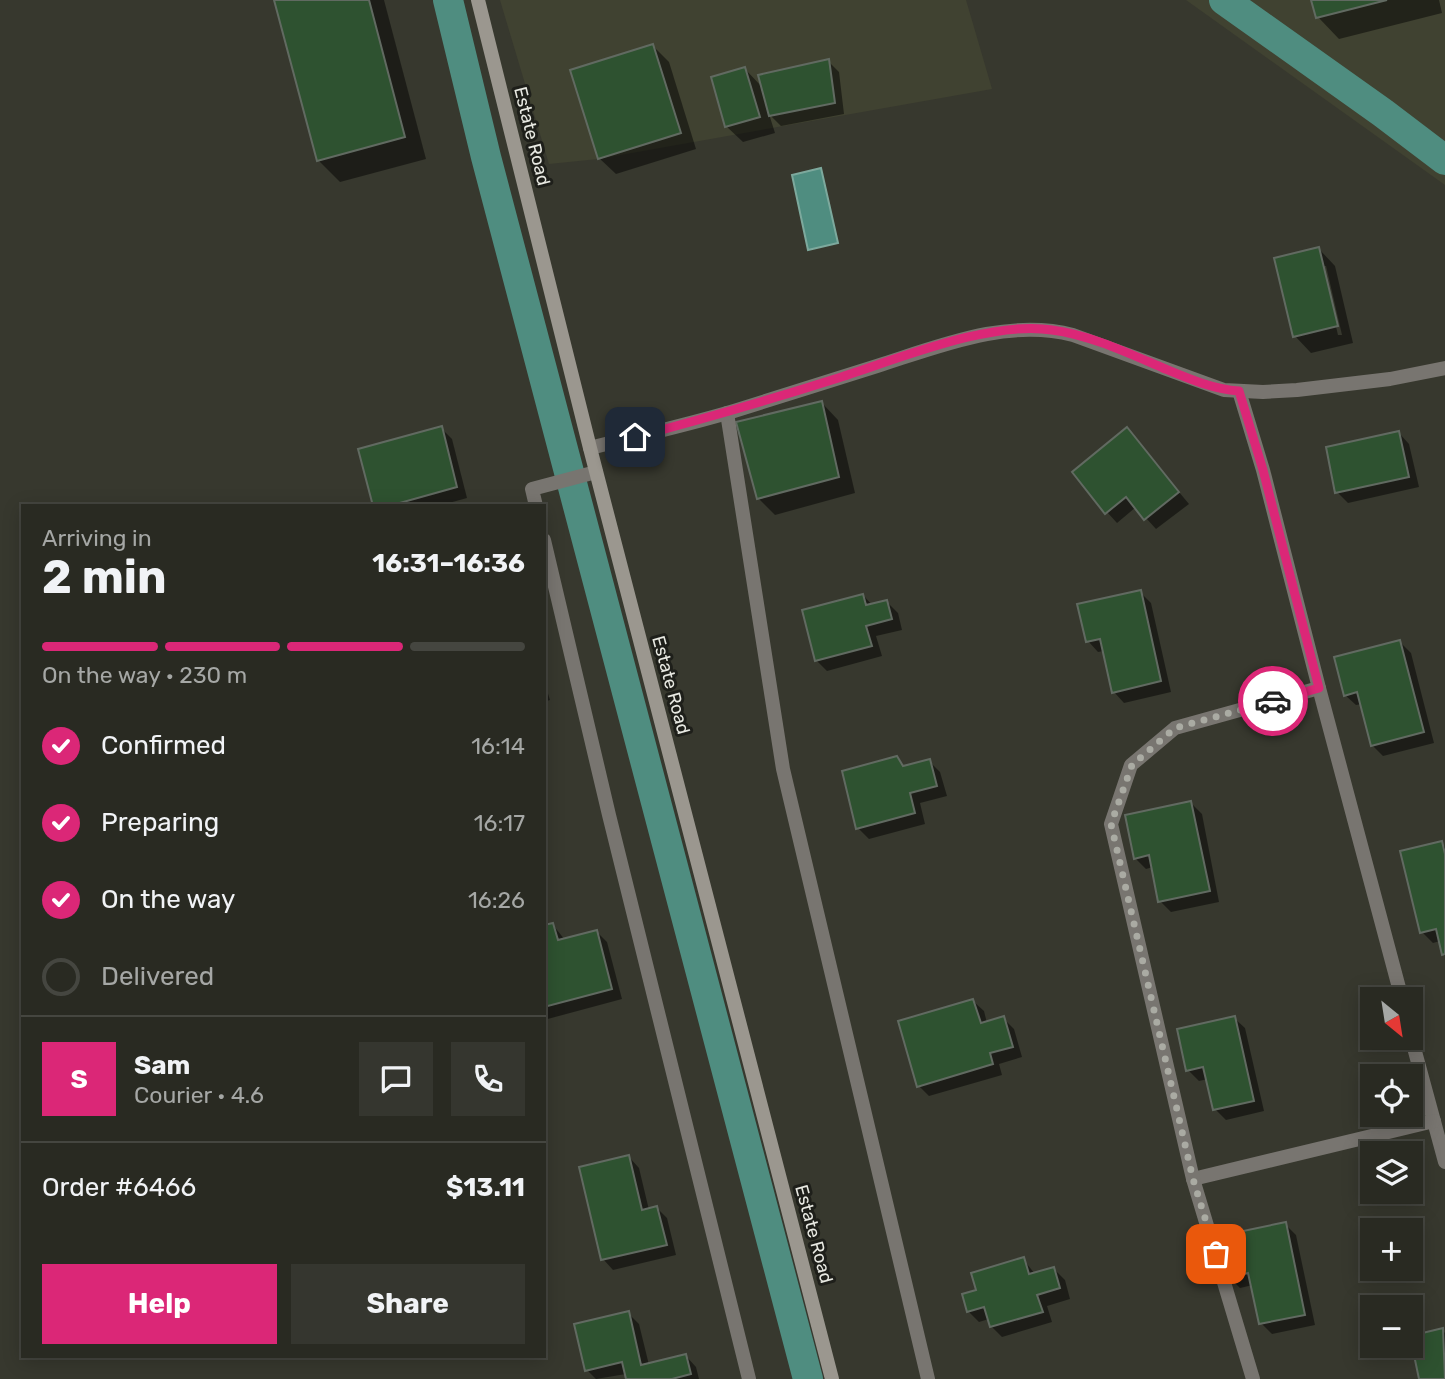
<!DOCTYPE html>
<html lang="en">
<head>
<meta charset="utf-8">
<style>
	body { margin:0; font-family:Rubik,sans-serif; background:#35362f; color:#f1f3f6; height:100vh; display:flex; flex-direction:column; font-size:26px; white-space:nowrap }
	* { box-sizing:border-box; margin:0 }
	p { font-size:23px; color:#a5a7a5 }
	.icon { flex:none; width:38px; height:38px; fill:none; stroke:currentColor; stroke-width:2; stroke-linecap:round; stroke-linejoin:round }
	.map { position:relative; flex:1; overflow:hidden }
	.sheet { position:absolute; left:21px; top:504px; width:525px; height:854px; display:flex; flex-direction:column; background:#292a22; border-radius:0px; box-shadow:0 4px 18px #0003,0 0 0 2px #454640 }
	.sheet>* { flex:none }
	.needle { width:46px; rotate:150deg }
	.buttons { position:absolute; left:1360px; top:987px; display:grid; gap:14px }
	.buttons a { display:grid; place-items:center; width:63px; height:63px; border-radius:0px; background:#292a22; box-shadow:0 4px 18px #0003,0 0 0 2px #454640; font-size:35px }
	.pin { position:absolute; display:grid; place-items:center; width:60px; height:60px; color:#fff; margin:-30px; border-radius:14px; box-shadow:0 4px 10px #0006 }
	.courier { position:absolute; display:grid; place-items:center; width:70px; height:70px; margin:-35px; border:5px solid #db2777; border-radius:50%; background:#fff; color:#222; box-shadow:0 2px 9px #0007 }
	.summary em { font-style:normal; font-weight:700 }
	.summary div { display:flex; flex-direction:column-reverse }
	.summary { display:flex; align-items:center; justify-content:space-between; height:119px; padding:0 21px }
	h1 { font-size:46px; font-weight:700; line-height:52px }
	.bar { display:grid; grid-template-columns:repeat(4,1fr); gap:10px 7px; align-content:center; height:84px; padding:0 21px }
	.bar i { height:9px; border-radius:5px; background:#454640 }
	.bar .selected { background:#db2777 }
	.bar p { grid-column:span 4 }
	.line { display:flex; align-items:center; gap:18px; padding:0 21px; border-top:2px solid #454640 }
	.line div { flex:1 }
	.round { display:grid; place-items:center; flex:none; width:74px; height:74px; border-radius:0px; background:#35362f }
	ol { padding:0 21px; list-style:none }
	li { display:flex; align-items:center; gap:21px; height:77px }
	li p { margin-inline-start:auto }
	li .icon { padding:7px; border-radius:50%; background:#db2777; color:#fff; stroke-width:4 }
	li:last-child { color:#a5a7a5 }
	li i { width:38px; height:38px; border:4px solid #454640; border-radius:50% }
	.cta { display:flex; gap:14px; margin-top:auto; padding:14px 21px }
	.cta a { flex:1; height:80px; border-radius:0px; background:#db2777; color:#fff; font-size:28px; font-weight:700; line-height:80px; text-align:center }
	.cta a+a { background:#35362f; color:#f1f3f6 }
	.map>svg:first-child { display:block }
	.built { fill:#404231 }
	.water { fill:#4f8d80; stroke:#7da99d; stroke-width:2 }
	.shadow { fill:#0007; fill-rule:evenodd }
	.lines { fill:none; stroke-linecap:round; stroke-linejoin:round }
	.canal { stroke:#4f8d80; stroke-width:30 }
	.building { fill:#2e5230; stroke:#616a61; stroke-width:2 }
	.lane { stroke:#787570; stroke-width:14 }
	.secondary { stroke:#9b978f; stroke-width:14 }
	.done { stroke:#aaaba3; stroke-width:7; stroke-dasharray:0 12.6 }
	.route { stroke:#db2777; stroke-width:9 }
	.labels { text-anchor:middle; stroke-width:6; stroke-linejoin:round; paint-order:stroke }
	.street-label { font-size:18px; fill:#e8e9e2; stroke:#1e1f1a }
</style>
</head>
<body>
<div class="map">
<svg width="1445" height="1379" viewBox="0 0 1445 1379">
	<rect width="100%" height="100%" fill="#37382e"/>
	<g class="built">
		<path d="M500,0H966L992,89L598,159L549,164Z"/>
		<path d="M1186,0H1445V185Z"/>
	</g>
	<path class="water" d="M821,168L838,243L808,250L792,175Z"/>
	<g class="shadow">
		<path d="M275,0H384L426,159L340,182L318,160Z"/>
		<path d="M1313,0H1439L1442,13L1339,39L1318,17Z"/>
		<path d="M653,46L669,62L696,149L616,174L599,158Z"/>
		<path d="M828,61L839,72L844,114L781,126L769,114L775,133L743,142L726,126L745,69L763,88Z"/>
		<path d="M1319,249L1335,266L1353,343L1311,353L1295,336ZM1322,266H1326L1342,335H1338Z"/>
		<path d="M822,403L838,420L855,493L775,515L758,498Z"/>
		<path d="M441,428L452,439L467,498L438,506H375Z"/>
		<path d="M1127,430L1189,504L1156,529L1136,507L1117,523L1107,512Z"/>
		<path d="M1399,433L1409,444L1419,487L1348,503L1337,492Z"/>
		<path d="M1140,592L1151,603L1171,692L1124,703L1114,692L1104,651L1098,652L1088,641Z"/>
		<path d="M863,595L873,606L887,602L898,613L902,630L876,636L882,656L827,671L816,660Z"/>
		<path d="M1400,642L1411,653L1434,743L1383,756L1372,745L1362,704L1356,705L1345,695Z"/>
		<path d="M544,681L550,700L544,702Z"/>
		<path d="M897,758L905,767L929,761L940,772L947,796L920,803L925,824L869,839L858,828Z"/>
		<path d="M1191,803L1202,814L1219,902L1171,912L1160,901L1153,867L1146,869L1135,858Z"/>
		<path d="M1441,843L1445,847V956L1440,941L1433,943L1422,932Z"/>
		<path d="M553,925L565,940L596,931L607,942L622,999L544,1020V927Z"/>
		<path d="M973,1001L984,1011L987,1023L1003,1018L1014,1029L1022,1057L999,1064L1002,1075L929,1096L919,1086Z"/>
		<path d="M1234,1018L1245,1028L1264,1111L1226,1120L1215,1109L1208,1079L1199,1081L1188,1070Z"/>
		<path d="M629,1157L639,1168L649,1210L657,1208L667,1218L676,1255L613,1270L603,1259Z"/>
		<path d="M1285,1224L1296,1235L1315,1325L1272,1334L1261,1323L1253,1285L1240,1288L1229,1277Z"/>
		<path d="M1023,1259L1035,1274L1054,1269L1065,1280L1070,1299L1047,1306L1052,1322L1002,1337L991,1326L989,1319L979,1322L968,1311L978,1291Z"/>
		<path d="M628,1313L639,1324L649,1365L686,1356L696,1367L699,1379H627L626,1374L596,1379L587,1370Z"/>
		<path d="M1442,1330L1445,1333V1379H1421Z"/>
	</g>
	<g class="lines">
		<g class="canal">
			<path d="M448,0L486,157L808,1379"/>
			<path d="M1224,0L1383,113L1445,160"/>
		</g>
	</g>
	<g class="building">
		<path d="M274,0H369L405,137L317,161Z"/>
		<path d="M1311,0H1387L1316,18Z"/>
		<path d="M653,44L681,133L598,159L570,70Z"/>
		<path d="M829,59L835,103L769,116L758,75Z"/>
		<path d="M745,67L760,117L725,127L711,77Z"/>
		<path d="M1319,247L1338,326L1293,337L1274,258Z"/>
		<path d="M822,401L839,477L757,499L736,422Z"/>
		<path d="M442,426L457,487L389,506H373L358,449Z"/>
		<path d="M1127,427L1179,492L1144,520L1126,497L1105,514L1072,472Z"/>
		<path d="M1399,431L1409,477L1335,493L1326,447Z"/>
		<path d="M1141,590L1161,681L1112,693L1100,639L1086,642L1077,604Z"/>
		<path d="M863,594L866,605L887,600L892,619L866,626L872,646L815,661L802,610Z"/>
		<path d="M1400,640L1424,732L1371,746L1357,692L1344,696L1334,657Z"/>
		<path d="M897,756L903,766L930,759L937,786L910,793L915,813L856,829L842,771Z"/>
		<path d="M1191,801L1210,891L1158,902L1149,855L1134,859L1125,815Z"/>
		<path d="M1442,841L1445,854V954L1442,955L1436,929L1420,933L1400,851Z"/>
		<path d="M553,923L558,940L597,930L612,989L544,1007V925Z"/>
		<path d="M973,999L981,1023L1004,1016L1013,1047L990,1053L993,1064L917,1087L898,1021Z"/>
		<path d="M1235,1016L1254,1101L1213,1110L1203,1067L1186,1071L1177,1029Z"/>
		<path d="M629,1155L642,1210L657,1206L667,1245L601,1260L579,1167Z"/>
		<path d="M1286,1222L1305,1315L1259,1324L1248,1273L1228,1278L1219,1236Z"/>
		<path d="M1024,1257L1029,1274L1054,1267L1060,1288L1037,1295L1043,1312L990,1327L984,1307L967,1312L962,1294L976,1290L971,1273Z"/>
		<path d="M629,1311L641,1365L686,1354L691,1374L672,1379H626L622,1362L585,1371L574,1324Z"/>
		<path d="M1443,1328L1445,1379H1419L1410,1336Z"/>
	</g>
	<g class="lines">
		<g class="lane">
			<path d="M1239,391L1263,470L1319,688"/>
			<path d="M727,413L783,769L928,1379"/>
			<path d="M590,448C638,436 687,425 734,411C782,396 829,381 877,366C940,346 1007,318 1073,335L1224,390L1263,392L1297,390L1390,379L1445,368"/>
			<path d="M536,506L532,489L596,472"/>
			<path d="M544,540L609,815L749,1379"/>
			<path d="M1410,1033L1445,1162"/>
			<path d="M1193,1179L1434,1121"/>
			<path d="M1253,1379L1193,1179L1111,824L1131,765L1175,728L1319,688L1402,999"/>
		</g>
		<path class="secondary" d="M478,0L590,448L832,1379"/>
	</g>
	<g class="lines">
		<path class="done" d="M1216,1254L1193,1179L1111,824L1132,765L1175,728L1273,701"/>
		<path class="route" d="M635,437C703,419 769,400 835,379C896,360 990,320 1052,330C1090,335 1128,353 1163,368C1187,378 1212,389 1239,391L1263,470L1319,688L1273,701"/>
	</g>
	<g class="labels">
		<g class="street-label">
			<text transform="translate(532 136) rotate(76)" y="6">Estate Road</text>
			<text transform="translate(671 685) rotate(75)" y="6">Estate Road</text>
			<text transform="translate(814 1234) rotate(75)" y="6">Estate Road</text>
		</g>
	</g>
</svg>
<div class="buttons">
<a><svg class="needle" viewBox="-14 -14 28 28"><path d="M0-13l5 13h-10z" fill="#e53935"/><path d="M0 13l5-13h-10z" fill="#a5a7a5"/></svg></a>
<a><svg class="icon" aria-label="locate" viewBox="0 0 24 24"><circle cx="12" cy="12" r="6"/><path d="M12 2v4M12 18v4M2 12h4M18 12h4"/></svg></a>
<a><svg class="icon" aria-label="layers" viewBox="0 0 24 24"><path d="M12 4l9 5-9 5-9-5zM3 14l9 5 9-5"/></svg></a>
<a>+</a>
<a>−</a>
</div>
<div class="pin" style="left:1216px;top:1254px;background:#ea580c"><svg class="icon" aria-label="bag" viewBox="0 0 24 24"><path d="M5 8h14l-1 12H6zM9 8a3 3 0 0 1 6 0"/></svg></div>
<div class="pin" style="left:635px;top:437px;background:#1f2937"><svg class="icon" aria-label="home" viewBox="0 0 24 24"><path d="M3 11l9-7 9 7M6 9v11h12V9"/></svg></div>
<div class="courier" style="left:1273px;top:701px"><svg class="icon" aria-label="car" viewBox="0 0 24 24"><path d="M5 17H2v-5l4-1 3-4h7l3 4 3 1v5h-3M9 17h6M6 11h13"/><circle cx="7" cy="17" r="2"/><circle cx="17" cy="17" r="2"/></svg></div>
<section class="sheet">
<div class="summary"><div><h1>2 min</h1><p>Arriving in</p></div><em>16:31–16:36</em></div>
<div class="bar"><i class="selected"></i><i class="selected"></i><i class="selected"></i><i></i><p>On the way · 230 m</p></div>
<ol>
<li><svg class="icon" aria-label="check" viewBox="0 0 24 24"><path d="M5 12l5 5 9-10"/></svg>Confirmed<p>16:14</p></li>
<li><svg class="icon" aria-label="check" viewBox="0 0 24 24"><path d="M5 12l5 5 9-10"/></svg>Preparing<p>16:17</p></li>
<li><svg class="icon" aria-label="check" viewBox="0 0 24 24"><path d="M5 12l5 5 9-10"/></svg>On the way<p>16:26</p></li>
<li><i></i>Delivered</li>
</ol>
<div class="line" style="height:126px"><b class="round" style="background:#db2777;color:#fff">S</b><div><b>Sam</b><p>Courier · 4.6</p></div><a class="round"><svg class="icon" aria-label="chat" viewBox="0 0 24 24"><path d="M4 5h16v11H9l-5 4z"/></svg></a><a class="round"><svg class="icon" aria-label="phone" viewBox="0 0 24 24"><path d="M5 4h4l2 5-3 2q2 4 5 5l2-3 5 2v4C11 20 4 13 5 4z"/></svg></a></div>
<div class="line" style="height:91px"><div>Order #6466</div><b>$13.11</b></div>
<div class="cta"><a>Help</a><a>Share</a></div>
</section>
</div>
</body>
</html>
